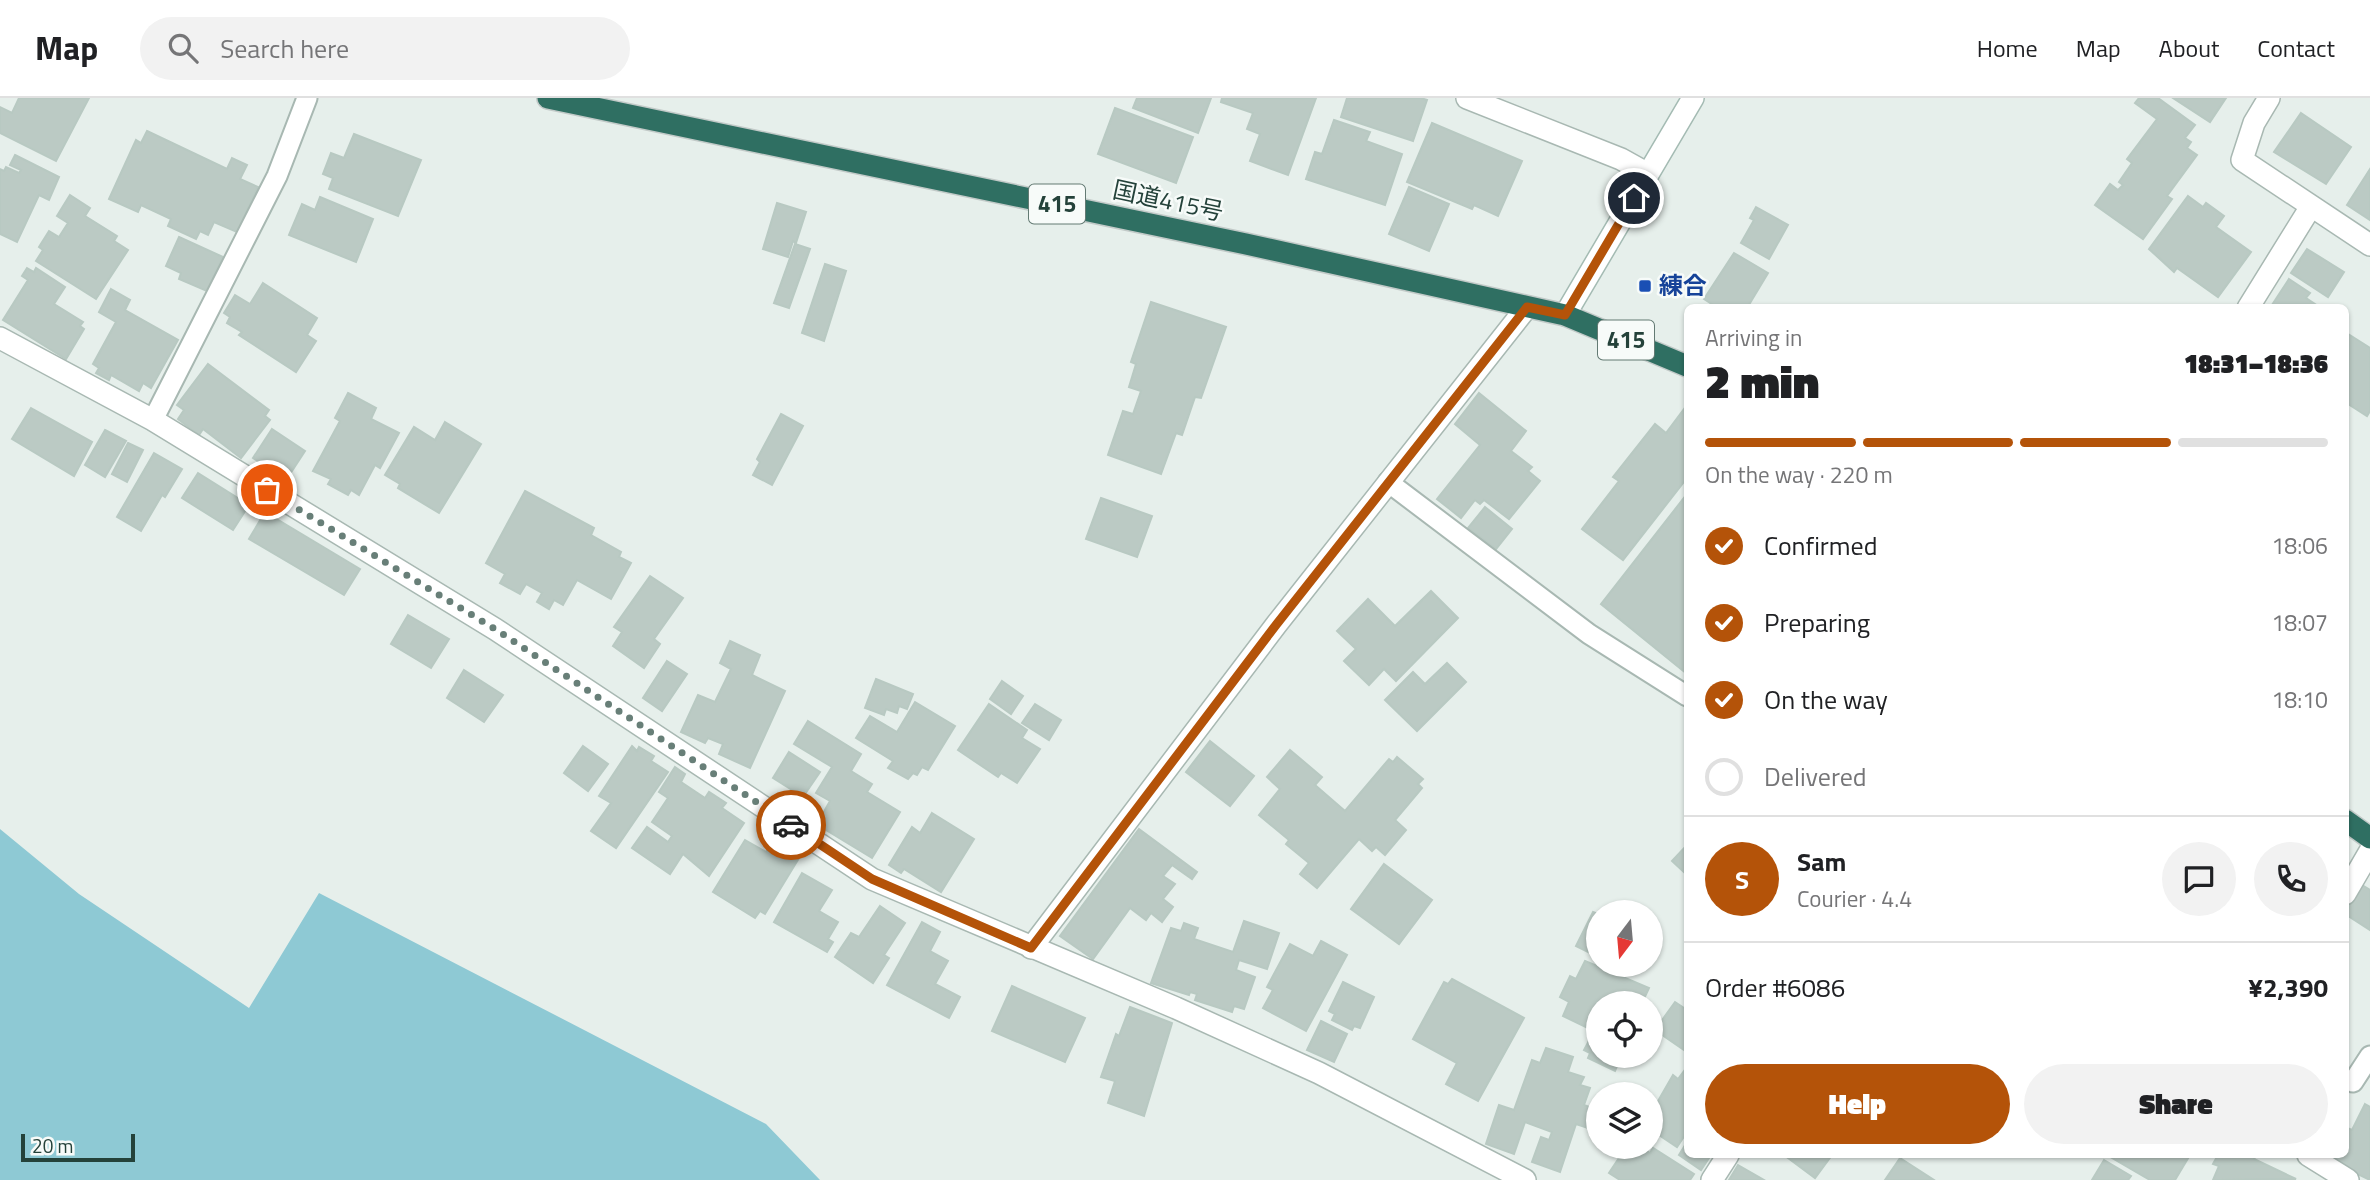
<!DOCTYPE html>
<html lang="en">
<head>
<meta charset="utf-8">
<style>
	body { margin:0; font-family:"Titillium Web","Noto Sans JP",sans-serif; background:#f2f2f2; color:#202124; height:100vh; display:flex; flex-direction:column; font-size:26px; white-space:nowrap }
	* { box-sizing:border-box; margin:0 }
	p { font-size:23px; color:#757577 }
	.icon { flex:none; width:38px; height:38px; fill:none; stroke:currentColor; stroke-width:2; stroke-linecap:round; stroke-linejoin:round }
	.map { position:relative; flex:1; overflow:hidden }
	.details { position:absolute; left:1684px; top:206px; width:665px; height:854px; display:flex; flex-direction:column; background:#fff; border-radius:10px; box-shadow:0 2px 5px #0004 }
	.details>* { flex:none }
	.needle { width:46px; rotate:196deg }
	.fabs { position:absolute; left:1586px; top:802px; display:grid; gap:14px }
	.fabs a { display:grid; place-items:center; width:77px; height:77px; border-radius:50%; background:#fff; box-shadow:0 2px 5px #0004; font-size:35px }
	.scale { position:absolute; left:21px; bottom:18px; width:114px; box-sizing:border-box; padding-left:7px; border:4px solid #24423a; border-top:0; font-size:19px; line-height:24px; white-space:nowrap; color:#24423a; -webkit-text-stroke:5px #f7fbf9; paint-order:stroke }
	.pin { position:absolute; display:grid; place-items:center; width:60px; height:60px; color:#fff; margin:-30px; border:4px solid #fff; border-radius:50%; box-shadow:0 2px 7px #0007 }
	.courier { position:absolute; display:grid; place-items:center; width:70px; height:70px; margin:-35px; border:5px solid #b45309; border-radius:50%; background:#fff; color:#222; box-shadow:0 2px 9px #0007 }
	.overview em { font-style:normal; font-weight:800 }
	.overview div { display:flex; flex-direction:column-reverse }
	.overview { display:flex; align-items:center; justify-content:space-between; height:119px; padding:0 21px }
	h1 { font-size:46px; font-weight:800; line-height:52px }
	.bar { display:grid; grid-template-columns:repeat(4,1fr); gap:10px 7px; align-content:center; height:84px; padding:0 21px }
	.bar i { height:9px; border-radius:5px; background:#e0e0e0 }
	.bar .on { background:#b45309 }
	.bar p { grid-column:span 4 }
	.line { display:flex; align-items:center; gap:18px; padding:0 21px; border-top:2px solid #e0e0e0 }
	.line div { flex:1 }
	.round { display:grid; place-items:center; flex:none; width:74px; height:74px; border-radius:37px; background:#f2f2f2 }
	ol { padding:0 21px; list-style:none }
	li { display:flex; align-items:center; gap:21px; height:77px }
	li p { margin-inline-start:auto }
	li .icon { padding:7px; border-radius:50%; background:#b45309; color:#fff; stroke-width:4 }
	li:last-child { color:#757577 }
	li i { width:38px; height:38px; border:4px solid #e0e0e0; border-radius:50% }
	.button { display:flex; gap:14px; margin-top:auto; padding:14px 21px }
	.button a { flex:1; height:80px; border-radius:42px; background:#b45309; color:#fff; font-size:28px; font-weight:800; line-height:80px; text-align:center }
	.button a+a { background:#f2f2f2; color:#202124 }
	header { display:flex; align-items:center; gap:42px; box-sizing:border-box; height:98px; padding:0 35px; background:#fff; border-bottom:2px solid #e0e0e0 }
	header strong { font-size:33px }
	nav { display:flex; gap:38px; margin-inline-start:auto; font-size:24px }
	.search { width:490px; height:63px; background:#f2f2f2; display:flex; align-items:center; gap:18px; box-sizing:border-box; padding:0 24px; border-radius:38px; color:#757577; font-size:26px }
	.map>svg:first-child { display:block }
	.water { fill:#8ec9d4 }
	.building { fill:#bbcac4; stroke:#b8c9c2; stroke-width:2 }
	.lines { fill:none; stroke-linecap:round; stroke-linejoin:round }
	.lane-casing { stroke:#a8b8b2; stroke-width:23 }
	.street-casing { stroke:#a8b8b2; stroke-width:24 }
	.secondary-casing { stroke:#a4bbb3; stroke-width:24 }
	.highway-casing { stroke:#c2cac8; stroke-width:24 }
	.lane { stroke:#fff; stroke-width:19 }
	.street { stroke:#fff; stroke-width:21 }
	.secondary { stroke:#fff; stroke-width:21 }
	.highway { stroke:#2f6f62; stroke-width:21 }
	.done { stroke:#687f78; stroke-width:7; stroke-dasharray:0 12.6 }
	.route { stroke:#b45309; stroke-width:9 }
	.transit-dot { fill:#1a4fb4; stroke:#f7fbf9; stroke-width:2.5 }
	.labels { text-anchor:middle; stroke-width:5; stroke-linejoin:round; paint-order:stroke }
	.shield { fill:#f7fbf9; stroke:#637a73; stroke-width:2 }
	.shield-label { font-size:23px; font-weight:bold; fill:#24423a }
	.street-label { font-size:24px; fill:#24423a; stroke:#f7fbf9 }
	.transit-label { font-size:24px; font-weight:bold; fill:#164399; stroke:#f7fbf9; text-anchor:start }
</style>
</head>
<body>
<header>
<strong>Map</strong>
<div class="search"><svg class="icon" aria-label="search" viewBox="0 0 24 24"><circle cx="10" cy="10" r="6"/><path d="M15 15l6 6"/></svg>Search here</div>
<nav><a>Home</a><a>Map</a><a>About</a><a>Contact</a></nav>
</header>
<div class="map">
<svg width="2370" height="1082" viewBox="0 0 2370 1082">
	<rect width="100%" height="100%" fill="#e6efeb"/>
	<path class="water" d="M0,731L79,796L249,910L319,795L766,1026L820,1082H0Z"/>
	<g class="building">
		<path d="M19,0H89L56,63L0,35V9L12,15Z"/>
		<path d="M1137,0H1211L1198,35L1133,10Z"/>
		<path d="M1222,0H1316L1288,77L1250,63L1260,36L1247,31L1253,15L1221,4Z"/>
		<path d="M1347,0H1421L1427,2L1413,43L1341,19Z"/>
		<path d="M2139,0H2158L2195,27L2185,40L2191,44L2187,50L2197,57L2167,98L2172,101L2143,141L2095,107L2110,86L2118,92L2123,87L2119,84L2132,65L2127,61L2157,21L2135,5Z"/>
		<path d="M2173,0H2226L2210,24Z"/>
		<path d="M1115,10L1193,39L1176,85L1098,56Z"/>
		<path d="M2301,15L2351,49L2326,86L2274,54Z"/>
		<path d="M1334,22L1370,34L1366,43L1402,56L1385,107L1306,81L1315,54L1322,56Z"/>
		<path d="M1432,25L1522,63L1498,118L1474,107L1472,111L1407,84Z"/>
		<path d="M147,33L227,71L232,60L247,67L240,81L258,89L237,134L214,124L208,137L200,133L196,141L168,128L171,121L141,107L138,114L109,101L136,42L141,45Z"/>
		<path d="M354,36L421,62L398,118L329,91L333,80L323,76L331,55L344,60Z"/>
		<path d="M15,57L59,79L49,102L39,97L17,144L0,136V71L4,73L6,69L19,75L21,72L10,67Z"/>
		<path d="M2370,71V122L2347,107Z"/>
		<path d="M1409,89L1449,106L1429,153L1389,136Z"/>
		<path d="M70,97L90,110L85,118L117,138L114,143L128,152L96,201L36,163L43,152L39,149L49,133L59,139L68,125L57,118Z"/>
		<path d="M2188,98L2203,109L2206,105L2224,118L2216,129L2251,154L2218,199L2177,170L2174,174L2149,151Z"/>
		<path d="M320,99L373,121L356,164L289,137L302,106L315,112Z"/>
		<path d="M777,105L806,114L796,145L793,143L788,159L763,151Z"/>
		<path d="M1756,109L1788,127L1769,161L1741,145L1754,122L1750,120Z"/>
		<path d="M179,139L223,159L207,193L179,181L181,175L166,168Z"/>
		<path d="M795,146L810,151L789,210L774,205Z"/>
		<path d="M2307,151L2344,174L2328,199L2291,175Z"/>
		<path d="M1734,155L1768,175L1747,210H1718L1704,201Z"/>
		<path d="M825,166L846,173L824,243L802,235Z"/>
		<path d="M27,170L34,174L36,170L65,189L54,206L83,224L80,228L84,231L66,261L3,222L28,182L22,178Z"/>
		<path d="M2289,181L2310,195L2306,200L2321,210H2270Z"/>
		<path d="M263,185L317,220L307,237L316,243L296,274L239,237L242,234L227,225L230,219L224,215L235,197L250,206Z"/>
		<path d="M111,191L130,202L125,212L178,242L151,290L143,285L139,293L111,277L109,282L96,275L99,270L93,266L116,224L99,214Z"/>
		<path d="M1151,204L1226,229L1201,300L1195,299L1182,337L1176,335L1161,376L1108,357L1123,313L1133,316L1141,293L1129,289L1136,266L1131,264Z"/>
		<path d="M2345,234L2370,250V313L2367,318L2345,304Z"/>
		<path d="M208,266L269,312L265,318L270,322L241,360L203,331L199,337L178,321L184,312L177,307Z"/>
		<path d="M348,295L376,310L371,321L399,335L380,370L375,367L359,397L351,392L348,397L328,386L331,381L313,373L340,323L335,320Z"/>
		<path d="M1479,295L1526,333L1511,353L1532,369L1528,373L1540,383L1509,421L1484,402L1480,406L1475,402L1461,420L1437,401L1480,347L1455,326Z"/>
		<path d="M1687,307V380L1623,462L1582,431L1619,383L1613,379L1655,326L1666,335Z"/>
		<path d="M31,310L92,344L74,378L12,341Z"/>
		<path d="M781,316L803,328L772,387L753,377L760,364L757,361Z"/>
		<path d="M445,324L481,346L439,415L398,390L400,386L385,377L414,329L435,342Z"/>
		<path d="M272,331L305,353L286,382L253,360Z"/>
		<path d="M105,332L126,343L105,379L85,367Z"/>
		<path d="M128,345L143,352L127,384L112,376Z"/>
		<path d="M154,355L182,371L165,399L162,397L141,433L117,419Z"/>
		<path d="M198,375L249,407L233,432L182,400Z"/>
		<path d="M525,393L594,430L591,437L621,454L619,459L631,465L611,501L577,482L563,507L554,502L549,511L537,504L542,495L526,486L520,496L500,485L505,476L486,465Z"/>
		<path d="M1687,396V576L1601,506Z"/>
		<path d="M1101,400L1152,418L1137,459L1086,441Z"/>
		<path d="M1485,409L1512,431L1496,451L1468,430Z"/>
		<path d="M265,414L360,471L344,497L249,441Z"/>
		<path d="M650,478L683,500L654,541L660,546L644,570L613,548L622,534L614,529Z"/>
		<path d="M1431,493L1458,520L1396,583L1384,571L1369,587L1344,563L1356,551L1337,533L1368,501L1395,528Z"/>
		<path d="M408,517L449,541L431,570L391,546Z"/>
		<path d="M730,543L760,557L752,577L785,593L750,670L719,656L723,646L708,640L705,645L681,634L698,597L715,604L731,571L720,565Z"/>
		<path d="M667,563L687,576L662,613L643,600Z"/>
		<path d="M1447,565L1466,584L1417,633L1385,602L1413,574L1425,586Z"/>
		<path d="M464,572L503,597L484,624L447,600Z"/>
		<path d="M876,581L913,596L907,611L899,608L897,615L886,611L884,617L865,610Z"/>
		<path d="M1002,583L1023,598L1011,616L990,601Z"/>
		<path d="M915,604L955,628L928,672L922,669L917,677L913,675L908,681L888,670L893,663L856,640L870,618L897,634Z"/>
		<path d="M989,606L1027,632L1022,640L1040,651L1017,685L1001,675L998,679L958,652Z"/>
		<path d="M1035,606L1061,622L1049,642L1022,625Z"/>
		<path d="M808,623L861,656L851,673L872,686L867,694L900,714L872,760L821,729L825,722L821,719L830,703L816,695L832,669L794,646Z"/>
		<path d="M1210,643L1254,678L1230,708L1186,674Z"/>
		<path d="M583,648L608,666L588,693L564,675Z"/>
		<path d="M632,648L637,653L639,649L654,658L651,663L668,674L616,750L591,733L611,705L599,698Z"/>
		<path d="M1290,652L1322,679L1315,687L1345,713L1389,661L1393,664L1397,659L1423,681L1418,686L1422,690L1395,722L1406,732L1385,757L1376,749L1372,753L1359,741L1317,790L1300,776L1309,765L1286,746L1289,742L1259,717L1280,691L1267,679Z"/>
		<path d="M789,654L820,674L803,699L773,680Z"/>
		<path d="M675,669L685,676L681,684L705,700L709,694L726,705L722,710L744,725L709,778L683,756L670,776L632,750L647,729L668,744L672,738L652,724L668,700L659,694Z"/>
		<path d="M932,715L974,741L941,794L904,771L901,775L889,767L912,729L920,735Z"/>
		<path d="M1139,731L1197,774L1192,781L1172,767L1163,778L1175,786L1163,801L1173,809L1162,824L1151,815L1146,822L1130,810L1093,861L1060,838Z"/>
		<path d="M775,739L802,755L765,816L760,813L755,820L713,794L745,742L766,754Z"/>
		<path d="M1687,747V777L1672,763Z"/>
		<path d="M1384,766L1432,802L1399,846L1351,811Z"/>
		<path d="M802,775L832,792L819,813L838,824L828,841L833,844L827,854L774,824Z"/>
		<path d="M2362,787L2370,792V832L2345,816Z"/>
		<path d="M880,808L905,825L884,857L889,860L873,885L835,859L851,835L859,839Z"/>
		<path d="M1593,814L1598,816V859L1576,848Z"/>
		<path d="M1244,823L1279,835L1267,871L1239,862L1236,872L1255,879L1244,911L1234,908L1232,914L1195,902L1197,896L1190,894L1189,897L1151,885L1171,830L1181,833L1184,825L1198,830L1194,841L1233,854Z"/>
		<path d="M922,824L940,834L930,853L948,863L935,886L960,899L949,920L887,887Z"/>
		<path d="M1321,843L1347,857L1306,933L1263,910L1273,892L1267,889L1290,846L1313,858Z"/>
		<path d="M1585,863L1649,890L1642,905H1598V935L1563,918L1569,904L1560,899L1570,878L1576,881Z"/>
		<path d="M1452,881L1524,920L1478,1003L1446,986L1457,965L1413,941L1444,884L1448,886Z"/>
		<path d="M1343,884L1374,899L1360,930L1354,928L1352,932L1332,922L1335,916L1329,913Z"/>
		<path d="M1012,888L1085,920L1065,964L992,933Z"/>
		<path d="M1675,904L1687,912V954L1655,932Z"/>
		<path d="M1130,909L1172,925L1144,1018L1108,1005L1115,983L1101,979L1116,936L1119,938Z"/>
		<path d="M1321,923L1347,936L1334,964L1307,952Z"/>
		<path d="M1591,939L1598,943V957H1622L1615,973L1588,960L1590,955L1584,952Z"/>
		<path d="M1546,950L1573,959L1568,974L1584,979L1580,987L1590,990L1584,1007L1595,1011L1588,1030L1576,1026L1560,1074L1532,1064L1541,1039L1549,1042L1552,1034L1525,1024L1514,1056L1486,1046L1499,1007L1514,1012L1532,962L1540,965Z"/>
		<path d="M1687,969V1034L1677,1049L1650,1031V1017L1673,977L1678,981Z"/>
		<path d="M2365,1006L2370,1009V1082L2333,1064L2337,1057H2345V1029L2352,1032Z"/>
		<path d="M1687,1044V1057H1711L1701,1072L1679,1057Z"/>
		<path d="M1627,1048H1639L1650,1055L1653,1050L1694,1076L1690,1082H1620L1609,1075Z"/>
		<path d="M1784,1057H1832L1815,1080Z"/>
		<path d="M2107,1057H2190L2175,1082H2150Z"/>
		<path d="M2218,1057H2256L2254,1061L2296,1081L2213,1082L2219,1068L2213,1066Z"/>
		<path d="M1900,1060L1934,1082H1885Z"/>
		<path d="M2104,1062L2131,1078L2128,1082H2092Z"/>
		<path d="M1738,1067L1764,1082H1729Z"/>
	</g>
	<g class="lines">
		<defs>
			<g id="lane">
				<path d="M153,322L277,78L307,0"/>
				<path d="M1388,384L1589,536L1687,598"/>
				<path d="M2353,984L2370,958"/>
			</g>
			<g id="street">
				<path d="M1467,0L1621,61L1648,76"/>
				<path d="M2269,0L2254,25L2242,62L2370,147"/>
				<path d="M2248,210L2310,110"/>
				<path d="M0,240L153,322L495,531L872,781L1176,910L1319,975L1525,1082"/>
				<path d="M2345,796L2370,753"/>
				<path d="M1031,850L1276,527L1527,209"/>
				<path d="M2308,1057L2348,1082"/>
				<path d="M1712,1082L1728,1057"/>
			</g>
			<path id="secondary" d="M1565,217L1693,0"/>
			<g id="highway">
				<path d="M548,0L1246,146L1565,217L1687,268"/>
				<path d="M2345,722L2370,740"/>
			</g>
		</defs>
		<use href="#lane" class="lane-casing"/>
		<use href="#street" class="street-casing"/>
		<use href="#secondary" class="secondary-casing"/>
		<use href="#highway" class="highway-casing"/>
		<use href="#lane" class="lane"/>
		<use href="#street" class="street"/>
		<use href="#secondary" class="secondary"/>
		<use href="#highway" class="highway"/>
	</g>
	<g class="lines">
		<path class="done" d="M267,392L495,531L791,727"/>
		<path class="route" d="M791,727L872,781L1031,850L1276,527L1527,209L1565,217L1634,100"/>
	</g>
	<rect class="transit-dot" x="1638" y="181" width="14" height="14" rx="3.5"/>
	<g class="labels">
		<g class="shield">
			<rect x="1029" y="86.5" width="56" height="39" rx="5"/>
			<rect x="1598" y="222.5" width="56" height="39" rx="5"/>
		</g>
		<g class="shield-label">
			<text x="1057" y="114">415</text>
			<text x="1626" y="250">415</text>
		</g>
		<g class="street-label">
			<text transform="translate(1168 103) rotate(12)" y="8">国道415号</text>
		</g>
		<g class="transit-label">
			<text x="1659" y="196">練合</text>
		</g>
	</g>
</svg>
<div class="fabs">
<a><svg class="needle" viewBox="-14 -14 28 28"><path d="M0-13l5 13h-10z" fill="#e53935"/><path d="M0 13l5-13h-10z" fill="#757577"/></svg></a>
<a><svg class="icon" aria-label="locate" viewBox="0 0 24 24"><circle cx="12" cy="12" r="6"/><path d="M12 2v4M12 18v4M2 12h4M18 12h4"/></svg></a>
<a><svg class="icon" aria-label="layers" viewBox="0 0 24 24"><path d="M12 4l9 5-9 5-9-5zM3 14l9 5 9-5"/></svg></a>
</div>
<div class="scale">20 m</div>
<div class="pin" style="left:267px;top:392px;background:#ea580c"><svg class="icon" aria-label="bag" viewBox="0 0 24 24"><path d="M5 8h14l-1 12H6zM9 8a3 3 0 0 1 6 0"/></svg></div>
<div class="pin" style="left:1634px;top:100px;background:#1f2937"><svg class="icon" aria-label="home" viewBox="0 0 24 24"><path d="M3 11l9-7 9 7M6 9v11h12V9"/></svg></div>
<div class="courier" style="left:791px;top:727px"><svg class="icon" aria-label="car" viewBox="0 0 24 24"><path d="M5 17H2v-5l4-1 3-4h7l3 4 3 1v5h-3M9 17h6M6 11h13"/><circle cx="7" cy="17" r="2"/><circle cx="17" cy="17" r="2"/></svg></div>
<section class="details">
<div class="overview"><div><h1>2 min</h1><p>Arriving in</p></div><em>18:31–18:36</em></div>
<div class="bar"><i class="on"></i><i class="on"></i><i class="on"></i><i></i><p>On the way · 220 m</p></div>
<ol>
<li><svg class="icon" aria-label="check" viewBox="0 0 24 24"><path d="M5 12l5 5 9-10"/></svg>Confirmed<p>18:06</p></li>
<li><svg class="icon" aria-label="check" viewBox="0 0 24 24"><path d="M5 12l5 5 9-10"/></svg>Preparing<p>18:07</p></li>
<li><svg class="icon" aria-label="check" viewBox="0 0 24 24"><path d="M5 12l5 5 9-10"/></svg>On the way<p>18:10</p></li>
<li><i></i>Delivered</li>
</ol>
<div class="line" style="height:126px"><b class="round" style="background:#b45309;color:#fff">S</b><div><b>Sam</b><p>Courier · 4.4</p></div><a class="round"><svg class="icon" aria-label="chat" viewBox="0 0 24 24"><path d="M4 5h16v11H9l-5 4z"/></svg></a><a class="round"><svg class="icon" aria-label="phone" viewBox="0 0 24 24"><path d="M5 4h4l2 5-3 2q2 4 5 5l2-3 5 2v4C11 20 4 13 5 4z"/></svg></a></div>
<div class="line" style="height:91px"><div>Order #6086</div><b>¥2,390</b></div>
<div class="button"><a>Help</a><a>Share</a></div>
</section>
</div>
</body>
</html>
